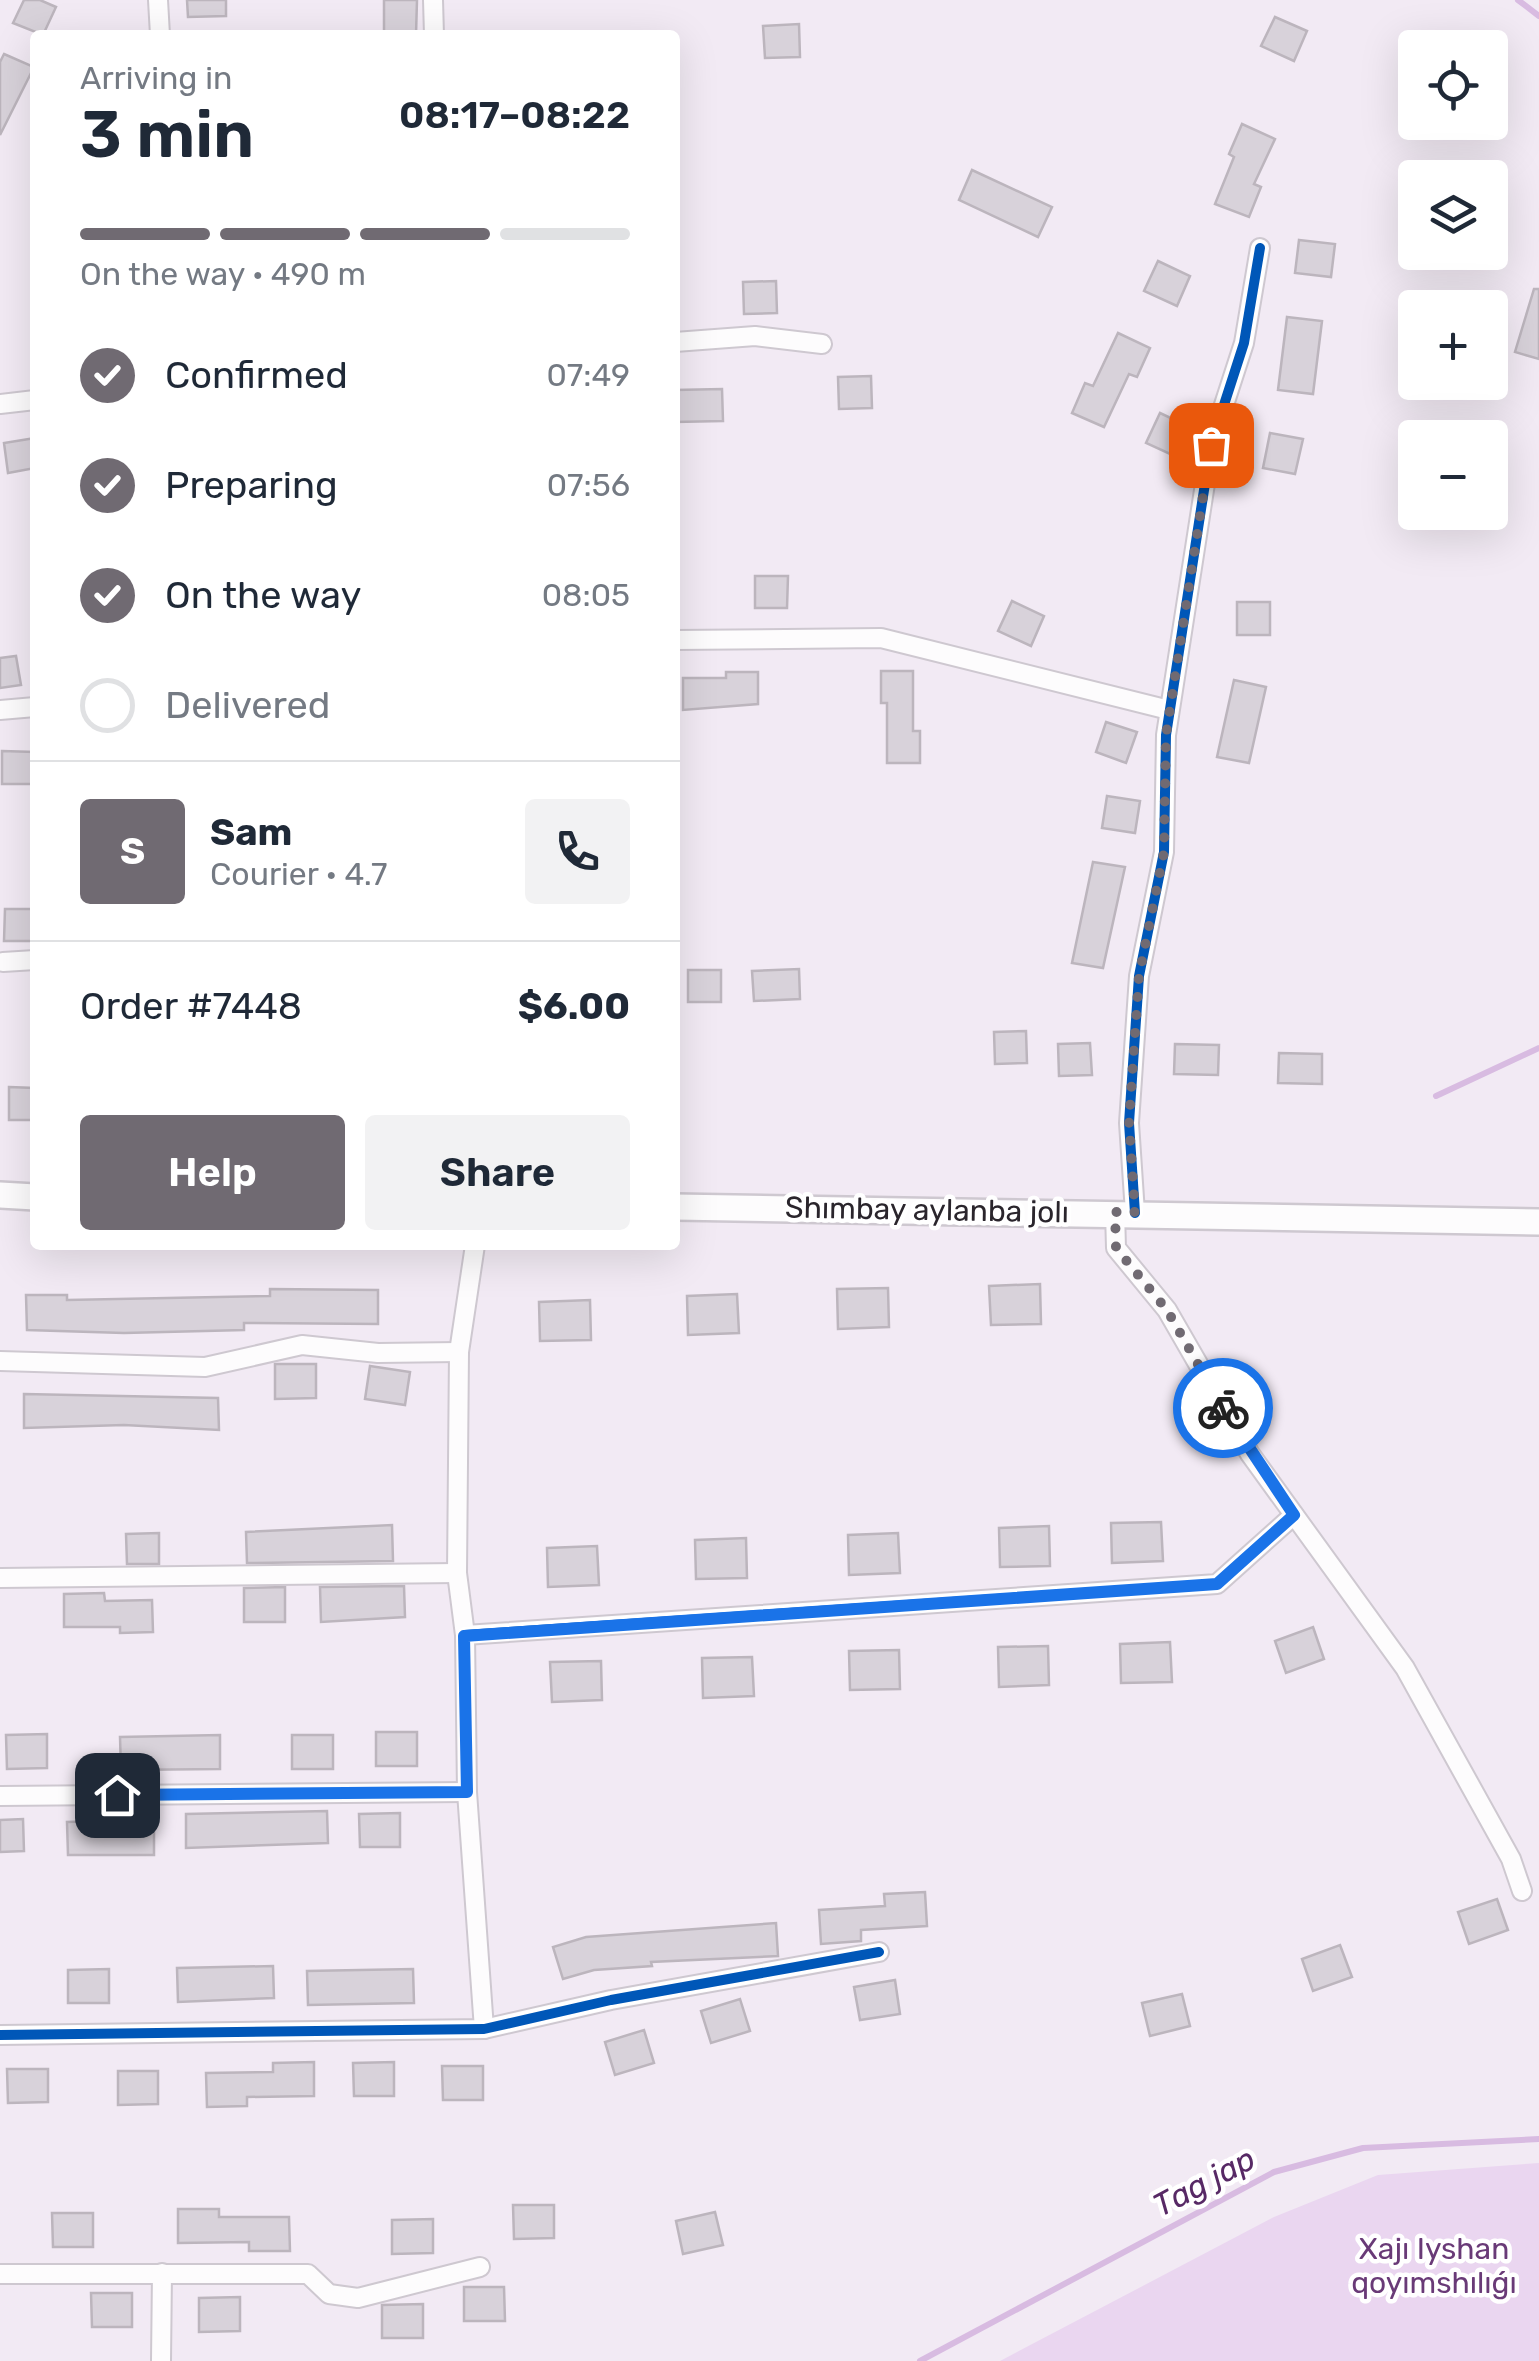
<!DOCTYPE html>
<html lang="en">
<head>
<meta charset="utf-8">
<style>
	body { margin:0; font-family:Rubik,sans-serif; background:#f2f2f3; color:#1f2937; height:100vh; display:flex; flex-direction:column; font-size:38px; white-space:nowrap }
	* { box-sizing:border-box; margin:0 }
	p { font-size:32px; color:#747a83 }
	.icon { flex:none; width:55px; height:55px; fill:none; stroke:currentColor; stroke-width:2; stroke-linecap:round; stroke-linejoin:round }
	.map { position:relative; flex:1; overflow:hidden }
	.drawer { position:absolute; left:30px; top:30px; width:650px; height:1220px; display:flex; flex-direction:column; background:#fff; border-radius:10px; box-shadow:0 10px 40px #0002 }
	.drawer>* { flex:none }
	.tools { position:absolute; left:1398px; top:30px; display:grid; gap:20px }
	.tools a { display:grid; place-items:center; width:110px; height:110px; border-radius:10px; background:#fff; box-shadow:0 10px 40px #0002; font-size:50px }
	.pin { position:absolute; display:grid; place-items:center; width:85px; height:85px; color:#fff; margin:-42px; border-radius:20px; box-shadow:0 5px 15px #0006 }
	.courier { position:absolute; display:grid; place-items:center; width:100px; height:100px; margin:-50px; border:8px solid #1a73e8; border-radius:50%; background:#fff; color:#222; box-shadow:0 2px 12px #0007 }
	.headline em { font-style:normal; font-weight:600 }
	.headline div { display:flex; flex-direction:column-reverse }
	.headline { display:flex; align-items:center; justify-content:space-between; height:170px; padding:0 50px }
	h1 { font-size:65px; font-weight:600; line-height:75px }
	.bar { display:grid; grid-template-columns:repeat(4,1fr); gap:15px 10px; align-content:center; height:120px; padding:0 50px }
	.bar i { height:12px; border-radius:8px; background:#e0e1e3 }
	.bar .current { background:#706a72 }
	.bar p { grid-column:span 4 }
	.line { display:flex; align-items:center; gap:25px; padding:0 50px; border-top:2px solid #e0e1e3 }
	.line div { flex:1 }
	.round { display:grid; place-items:center; flex:none; width:105px; height:105px; border-radius:10px; background:#f2f2f3 }
	ol { padding:0 50px; list-style:none }
	li { display:flex; align-items:center; gap:30px; height:110px }
	li p { margin-inline-start:auto }
	li .icon { padding:10px; border-radius:50%; background:#706a72; color:#fff; stroke-width:4 }
	li:last-child { color:#747a83 }
	li i { width:55px; height:55px; border:5px solid #e0e1e3; border-radius:50% }
	.primary-button { display:flex; gap:20px; margin-top:auto; padding:20px 50px }
	.primary-button a { flex:1; height:115px; border-radius:10px; background:#706a72; color:#fff; font-size:40px; font-weight:600; line-height:115px; text-align:center }
	.primary-button a+a { background:#f2f2f3; color:#1f2937 }
	.map>svg:first-child { display:block }
	.green { fill:#ead6f0 }
	.lines { fill:none; stroke-linecap:round; stroke-linejoin:round }
	.stream { stroke:#d8bbe1; stroke-width:6 }
	.building { fill:#d8d2da; stroke:#bcb5bd; stroke-width:2.5 }
	.street-casing { stroke:#cec8d0; stroke-width:22 }
	.secondary-casing { stroke:#cec8d0; stroke-width:30 }
	.street { stroke:#fdfcfd; stroke-width:18 }
	.secondary { stroke:#fdfcfd; stroke-width:25 }
	.cycleway-casing { stroke:#fff; stroke-width:16 }
	.cycleway { stroke:#0057b8; stroke-width:10 }
	.done { stroke:#706a72; stroke-width:10; stroke-dasharray:0 18 }
	.route { stroke:#1a73e8; stroke-width:12 }
	.labels { text-anchor:middle; stroke-width:9; stroke-linejoin:round; paint-order:stroke }
	.street-label { font-size:30px; fill:#2a252c; stroke:#fff }
	.park-label { font-size:30px; fill:#693a77; stroke:#fff }
	.water-label { font-size:32px; font-style:italic; fill:#572965; stroke:#fff }
</style>
</head>
<body>
<div class="map">
<svg width="1539" height="2361" viewBox="0 0 1539 2361">
	<rect width="100%" height="100%" fill="#f2eaf4"/>
	<path class="green" d="M1539,2163V2361H1000L1274,2217L1378,2175Z"/>
	<g class="lines">
		<g class="stream">
			<path d="M1518,0L1539,16"/>
			<path d="M1436,1096L1539,1048"/>
			<path d="M920,2361L1274,2172L1363,2148L1539,2139"/>
		</g>
	</g>
	<g class="building">
		<path d="M24,0H40L56,7L43,35L13,23Z"/>
		<path d="M187,0H226V16L188,17Z"/>
		<path d="M384,0H417L416,35H384Z"/>
		<path d="M1275,17L1307,31L1294,61L1261,46Z"/>
		<path d="M799,24L800,57L765,58L763,26Z"/>
		<path d="M4,54L34,67L0,135V62Z"/>
		<path d="M1242,124L1275,139L1254,184L1261,187L1249,217L1215,204L1234,157L1229,154Z"/>
		<path d="M972,170L1052,207L1038,237L959,200Z"/>
		<path d="M1299,240L1335,244L1331,277L1295,273Z"/>
		<path d="M1158,261L1190,276L1177,306L1144,291Z"/>
		<path d="M776,281L777,313L744,314L743,282Z"/>
		<path d="M1534,289H1539V359L1515,352Z"/>
		<path d="M1287,317L1322,321L1313,394L1278,390Z"/>
		<path d="M1118,333L1150,348L1137,377L1129,374L1104,427L1072,413L1085,383L1093,386Z"/>
		<path d="M871,376L872,408L839,409L838,377Z"/>
		<path d="M722,389L723,421L675,422V390Z"/>
		<path d="M1160,413L1192,428L1179,458L1146,443Z"/>
		<path d="M1270,433L1303,439L1295,474L1263,468Z"/>
		<path d="M35,438V468L8,473L4,443Z"/>
		<path d="M755,576H788L787,608H755Z"/>
		<path d="M1012,601L1044,616L1031,646L998,631Z"/>
		<rect x="1237" y="602" width="33" height="33"/>
		<path d="M16,656L21,685L0,688V658Z"/>
		<path d="M881,671H913V731H920V763H887V703H881Z"/>
		<path d="M726,672H758V704L683,710V678H726Z"/>
		<path d="M1234,680L1266,687L1249,763L1217,757Z"/>
		<path d="M1106,722L1137,732L1126,763L1096,752Z"/>
		<path d="M2,751L35,752L34,784H2Z"/>
		<path d="M1107,796L1140,801L1135,833L1102,828Z"/>
		<path d="M1093,862L1125,867L1103,968L1072,963Z"/>
		<path d="M5,909H35V941H4Z"/>
		<path d="M799,969L800,999L754,1001L752,971Z"/>
		<rect x="688" y="970" width="33" height="32"/>
		<path d="M1026,1031L1027,1063L995,1064L994,1032Z"/>
		<path d="M1090,1043L1092,1075L1059,1076L1058,1044Z"/>
		<path d="M1175,1044L1219,1045L1218,1075L1174,1074Z"/>
		<path d="M1279,1053L1322,1054V1084L1278,1083Z"/>
		<path d="M9,1087L35,1088V1120H9Z"/>
		<path d="M1040,1284L1041,1324L991,1325L989,1286Z"/>
		<path d="M888,1288L889,1327L838,1329L837,1289Z"/>
		<path d="M270,1289L378,1290V1324L244,1323V1330L124,1333L27,1330L26,1295H67V1300L270,1296Z"/>
		<path d="M737,1294L739,1333L688,1335L687,1296Z"/>
		<path d="M590,1300L591,1340L540,1341L539,1302Z"/>
		<path d="M275,1364H316V1398L275,1399Z"/>
		<path d="M370,1366L410,1372L405,1405L365,1399Z"/>
		<path d="M24,1394L218,1398L219,1430L124,1425L24,1428Z"/>
		<path d="M1161,1522L1163,1561L1112,1563L1111,1523Z"/>
		<path d="M392,1525L393,1561L247,1563L246,1532Z"/>
		<path d="M1049,1526L1050,1566L1000,1567L999,1528Z"/>
		<path d="M159,1533V1564H127L126,1534Z"/>
		<path d="M898,1533L900,1573L849,1575L848,1535Z"/>
		<path d="M746,1538L747,1578L696,1579L695,1540Z"/>
		<path d="M597,1546L599,1585L548,1587L547,1548Z"/>
		<path d="M404,1586L405,1617L321,1622L320,1587Z"/>
		<path d="M285,1587V1622H244V1588Z"/>
		<path d="M104,1593L105,1601L152,1600L153,1632L120,1633V1627H64V1594Z"/>
		<path d="M1313,1627L1324,1659L1286,1673L1275,1641Z"/>
		<path d="M1170,1642L1172,1682L1121,1683L1120,1644Z"/>
		<path d="M1048,1646L1049,1685L999,1687L998,1647Z"/>
		<path d="M899,1650L900,1689L850,1690L849,1651Z"/>
		<path d="M752,1657L754,1696L703,1698L702,1658Z"/>
		<path d="M601,1661L602,1700L552,1702L550,1662Z"/>
		<rect x="376" y="1732" width="41" height="34"/>
		<path d="M47,1734V1768L7,1769L6,1735Z"/>
		<path d="M220,1735V1769L121,1770L120,1737Z"/>
		<rect x="292" y="1735" width="41" height="34"/>
		<path d="M327,1811L328,1843L186,1848V1814Z"/>
		<path d="M400,1813V1847H360L359,1814Z"/>
		<path d="M23,1819L24,1851L0,1852V1820Z"/>
		<path d="M99,1821H154V1855H68L67,1822Z"/>
		<path d="M925,1892L927,1926L861,1930V1941L821,1944L819,1910L885,1906L884,1894Z"/>
		<path d="M1497,1899L1508,1930L1469,1944L1458,1912Z"/>
		<path d="M776,1923L778,1956L651,1962L652,1966L594,1970L563,1979L553,1947L586,1937Z"/>
		<path d="M1340,1945L1352,1977L1313,1991L1302,1959Z"/>
		<path d="M273,1966L274,1998L178,2002L177,1968Z"/>
		<path d="M109,1969V2003H68V1970Z"/>
		<path d="M413,1969L414,2003L308,2005L307,1971Z"/>
		<path d="M895,1980L900,2014L860,2020L854,1987Z"/>
		<path d="M1182,1994L1190,2026L1150,2036L1142,2003Z"/>
		<path d="M740,1999L750,2031L711,2043L701,2011Z"/>
		<path d="M644,2030L654,2063L615,2075L605,2042Z"/>
		<path d="M314,2062V2096L247,2097V2106L207,2107L206,2073L273,2072V2063Z"/>
		<path d="M394,2062V2096H354L353,2063Z"/>
		<path d="M442,2066H483V2100H443Z"/>
		<path d="M7,2069H48V2102L8,2103Z"/>
		<path d="M118,2071H158V2104L118,2105Z"/>
		<path d="M513,2205H554V2238L514,2239Z"/>
		<path d="M178,2209H219V2217H289L290,2251H249V2242L178,2243Z"/>
		<path d="M715,2212L723,2245L683,2254L676,2221Z"/>
		<path d="M52,2213H93V2247H53Z"/>
		<path d="M433,2219V2253L392,2254V2220Z"/>
		<path d="M464,2287H504L505,2321H464Z"/>
		<path d="M91,2293H132V2327H92Z"/>
		<path d="M240,2297V2331L199,2332V2298Z"/>
		<path d="M423,2304V2338H382V2305Z"/>
	</g>
	<g class="lines">
		<defs>
			<g id="street">
				<path d="M158,0L160,35"/>
				<path d="M433,0L434,35"/>
				<path d="M675,342L755,336L822,344"/>
				<path d="M0,404L35,400"/>
				<path d="M675,640L881,638L1169,710"/>
				<path d="M0,710L35,707"/>
				<path d="M3,962L35,960"/>
				<path d="M1115,1212L1116,1248L1167,1310L1250,1454L1405,1668L1511,1859L1522,1891"/>
				<path d="M1135,1213L1129,1123L1139,976L1164,852L1166,735L1211,445L1244,343L1260,248"/>
				<path d="M475,1245L459,1352L457,1573L465,1635L467,1792L484,2029"/>
				<path d="M0,1361L205,1367L302,1345L378,1353L459,1352"/>
				<path d="M0,1578L457,1573"/>
				<path d="M465,1635L1217,1584L1294,1515"/>
				<path d="M0,1796L467,1792"/>
				<path d="M0,2035L484,2029L611,2000L879,1952"/>
				<path d="M0,2274H308L329,2294L358,2298L480,2267"/>
				<path d="M161,2361L162,2273"/>
			</g>
			<g id="secondary">
				<path d="M0,1195L35,1197"/>
				<path d="M675,1207L1539,1222"/>
			</g>
		</defs>
		<use href="#street" class="street-casing"/>
		<use href="#secondary" class="secondary-casing"/>
		<use href="#street" class="street"/>
		<use href="#secondary" class="secondary"/>
		<defs>
			<g id="cycleway">
				<path d="M1135,1213L1129,1123L1139,976L1164,852L1166,735L1211,445L1244,343L1260,248"/>
				<path d="M465,1635L1217,1584L1294,1515"/>
				<path d="M0,2035L484,2029L611,2000L879,1952"/>
			</g>
		</defs>
		<use href="#cycleway" class="cycleway-casing"/>
		<use href="#cycleway" class="cycleway"/>
	</g>
	<g class="lines">
		<path class="done" d="M1211,445L1166,735L1164,852L1139,976L1129,1122L1135,1212H1115L1116,1248L1167,1310L1223,1408"/>
		<path class="route" d="M117,1795L467,1792L464,1636L1217,1584L1294,1515L1223,1408"/>
	</g>
	<g class="labels">
		<g class="street-label">
			<text transform="translate(927 1210) rotate(1)" y="10">Shımbay aylanba jolı</text>
		</g>
		<g class="park-label">
			<text x="1434" y="2259">Xajı Iyshan<tspan x="1434" dy="34">qoyımshılıǵı</tspan></text>
		</g>
		<g class="water-label">
			<text transform="translate(1204 2182) rotate(-28)" y="11">Tag jap</text>
		</g>
	</g>
</svg>
<div class="tools">
<a><svg class="icon" aria-label="locate" viewBox="0 0 24 24"><circle cx="12" cy="12" r="6"/><path d="M12 2v4M12 18v4M2 12h4M18 12h4"/></svg></a>
<a><svg class="icon" aria-label="layers" viewBox="0 0 24 24"><path d="M12 4l9 5-9 5-9-5zM3 14l9 5 9-5"/></svg></a>
<a>+</a>
<a>−</a>
</div>
<div class="pin" style="left:1211px;top:445px;background:#ea580c"><svg class="icon" aria-label="bag" viewBox="0 0 24 24"><path d="M5 8h14l-1 12H6zM9 8a3 3 0 0 1 6 0"/></svg></div>
<div class="pin" style="left:117px;top:1795px;background:#1f2937"><svg class="icon" aria-label="home" viewBox="0 0 24 24"><path d="M3 11l9-7 9 7M6 9v11h12V9"/></svg></div>
<div class="courier" style="left:1223px;top:1408px"><svg class="icon" aria-label="bike" viewBox="0 0 24 24"><circle cx="6" cy="16" r="4"/><circle cx="18" cy="16" r="4"/><path d="M6 16l4-8h5l3 8M10 8l3 8H6M13 5h3"/></svg></div>
<section class="drawer">
<div class="headline"><div><h1>3 min</h1><p>Arriving in</p></div><em>08:17–08:22</em></div>
<div class="bar"><i class="current"></i><i class="current"></i><i class="current"></i><i></i><p>On the way · 490 m</p></div>
<ol>
<li><svg class="icon" aria-label="check" viewBox="0 0 24 24"><path d="M5 12l5 5 9-10"/></svg>Confirmed<p>07:49</p></li>
<li><svg class="icon" aria-label="check" viewBox="0 0 24 24"><path d="M5 12l5 5 9-10"/></svg>Preparing<p>07:56</p></li>
<li><svg class="icon" aria-label="check" viewBox="0 0 24 24"><path d="M5 12l5 5 9-10"/></svg>On the way<p>08:05</p></li>
<li><i></i>Delivered</li>
</ol>
<div class="line" style="height:180px"><b class="round" style="background:#706a72;color:#fff">S</b><div><b>Sam</b><p>Courier · 4.7</p></div><a class="round"><svg class="icon" aria-label="phone" viewBox="0 0 24 24"><path d="M5 4h4l2 5-3 2q2 4 5 5l2-3 5 2v4C11 20 4 13 5 4z"/></svg></a></div>
<div class="line" style="height:130px"><div>Order #7448</div><b>$6.00</b></div>
<div class="primary-button"><a>Help</a><a>Share</a></div>
</section>
</div>
</body>
</html>
